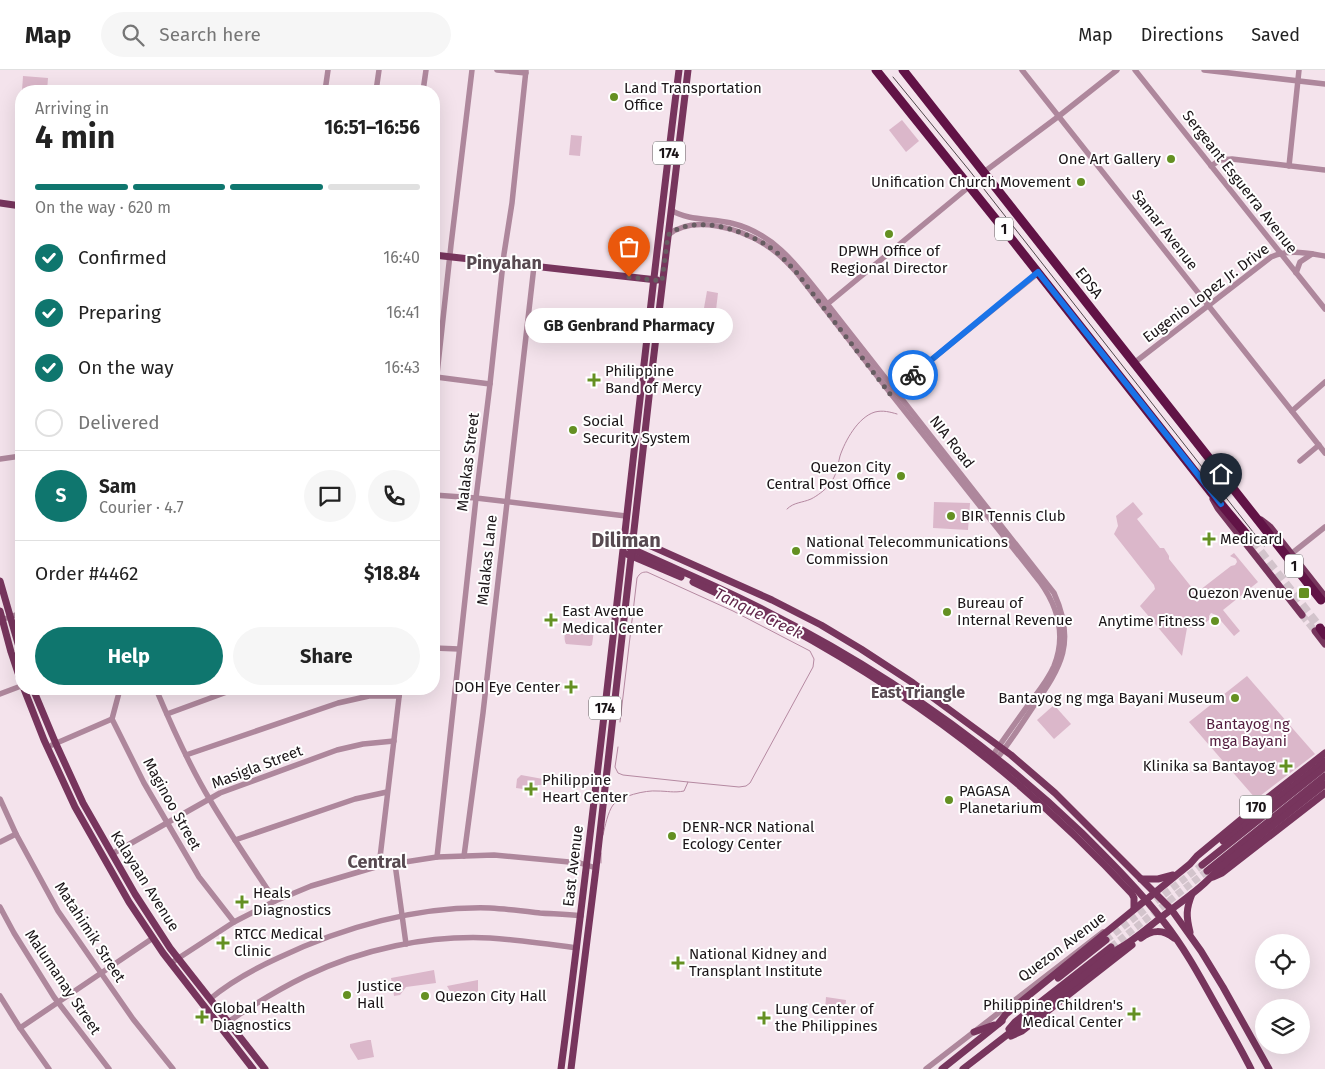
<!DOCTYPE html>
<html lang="en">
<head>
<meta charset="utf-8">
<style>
	body { margin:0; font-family:"Fira Sans",sans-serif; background:#f6f6f6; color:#222; height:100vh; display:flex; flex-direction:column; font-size:19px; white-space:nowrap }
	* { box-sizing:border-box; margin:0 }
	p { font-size:16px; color:#767676 }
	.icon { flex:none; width:28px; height:28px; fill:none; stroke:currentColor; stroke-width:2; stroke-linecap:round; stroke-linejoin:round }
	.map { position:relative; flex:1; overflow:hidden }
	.details { position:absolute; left:15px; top:15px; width:425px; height:610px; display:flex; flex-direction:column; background:#fff; border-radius:20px; box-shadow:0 5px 20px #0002 }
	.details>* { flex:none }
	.tools { position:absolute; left:1255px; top:864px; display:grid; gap:10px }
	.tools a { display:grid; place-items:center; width:55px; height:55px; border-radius:50%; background:#fff; box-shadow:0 5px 20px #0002; font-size:25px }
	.pin { position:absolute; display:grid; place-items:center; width:42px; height:42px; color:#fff; margin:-51px -21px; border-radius:50% 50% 50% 0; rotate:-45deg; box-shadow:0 0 5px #0007 }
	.pin .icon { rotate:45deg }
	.courier { position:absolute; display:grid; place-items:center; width:50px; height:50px; margin:-25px; border:4px solid #1a73e8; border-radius:50%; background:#fff; color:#222; box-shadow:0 1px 6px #0007 }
	.bubble { position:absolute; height:35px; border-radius:18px; background:#fff; box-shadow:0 5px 20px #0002; font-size:16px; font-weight:700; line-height:35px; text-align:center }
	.summary em { font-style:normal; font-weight:700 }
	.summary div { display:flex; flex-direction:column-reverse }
	.summary { display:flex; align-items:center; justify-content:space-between; height:85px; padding:0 20px }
	h1 { font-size:32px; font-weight:700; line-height:38px }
	.bar { display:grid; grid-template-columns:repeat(4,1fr); gap:8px 5px; align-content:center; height:60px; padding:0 20px }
	.bar i { height:6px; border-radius:4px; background:#e0e0e0 }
	.bar .selected { background:#0f766e }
	.bar p { grid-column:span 4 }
	.line { display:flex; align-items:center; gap:12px; padding:0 20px; border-top:1px solid #e0e0e0 }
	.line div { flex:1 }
	.round { display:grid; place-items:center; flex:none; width:52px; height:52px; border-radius:26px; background:#f6f6f6 }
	ol { padding:0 20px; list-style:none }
	li { display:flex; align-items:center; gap:15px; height:55px }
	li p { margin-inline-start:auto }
	li .icon { padding:5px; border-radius:50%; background:#0f766e; color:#fff; stroke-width:4 }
	li:last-child { color:#767676 }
	li i { width:28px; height:28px; border:2px solid #e0e0e0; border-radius:50% }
	.action { display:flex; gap:10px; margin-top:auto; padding:10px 20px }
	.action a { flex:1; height:58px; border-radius:30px; background:#0f766e; color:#fff; font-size:20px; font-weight:700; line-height:58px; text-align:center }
	.action a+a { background:#f6f6f6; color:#222 }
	header { display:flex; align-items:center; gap:30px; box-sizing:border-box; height:70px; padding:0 25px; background:#fff; border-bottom:1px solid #e0e0e0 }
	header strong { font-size:24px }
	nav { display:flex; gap:28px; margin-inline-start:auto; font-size:18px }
	.search { width:350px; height:45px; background:#f6f6f6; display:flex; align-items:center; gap:12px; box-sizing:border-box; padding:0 18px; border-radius:28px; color:#767676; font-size:19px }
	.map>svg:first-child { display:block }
	.green { fill:#dbb7ca }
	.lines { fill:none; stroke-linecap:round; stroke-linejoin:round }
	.stream { stroke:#b589a1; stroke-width:1 }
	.major-tunnel { stroke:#d3c4cc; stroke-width:7; stroke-dasharray:7 3.5; stroke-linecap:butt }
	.highway-tunnel { stroke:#d3c4cc; stroke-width:9; stroke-dasharray:9 4.5; stroke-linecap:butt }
	.minor { stroke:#ae879c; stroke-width:5.5 }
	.major { stroke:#77355d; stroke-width:7 }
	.highway { stroke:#611346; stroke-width:9 }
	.tram { stroke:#50474c; stroke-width:1 }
	.done { stroke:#675d62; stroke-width:5; stroke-dasharray:0 9 }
	.route { stroke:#1a73e8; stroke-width:6 }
	.poi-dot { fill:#649022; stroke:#fff; stroke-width:2 }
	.labels { text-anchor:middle; stroke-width:4; stroke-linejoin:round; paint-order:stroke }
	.shield { fill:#fff; stroke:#5f5b5d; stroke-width:1 }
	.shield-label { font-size:14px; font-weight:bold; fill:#1b1518 }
	.poi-label { font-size:15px; fill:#1b1518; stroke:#fff; text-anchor:start }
	.street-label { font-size:15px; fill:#1b1518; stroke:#fff }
	.park-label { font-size:15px; fill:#531c3e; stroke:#fff }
	.water-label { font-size:16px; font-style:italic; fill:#62294c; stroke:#fff }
	.neighbourhood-label { font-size:16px; font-weight:bold; fill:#574950; stroke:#fff }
	.quarter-label { font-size:18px; font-weight:bold; fill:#574950; stroke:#fff }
	.district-label { font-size:20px; font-weight:bold; fill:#574950; stroke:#fff }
</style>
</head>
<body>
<header>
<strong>Map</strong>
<div class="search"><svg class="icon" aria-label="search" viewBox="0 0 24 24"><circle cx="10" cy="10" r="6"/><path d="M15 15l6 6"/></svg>Search here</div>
<nav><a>Map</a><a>Directions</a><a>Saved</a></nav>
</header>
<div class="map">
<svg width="1325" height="999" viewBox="0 0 1325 999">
	<rect width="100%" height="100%" fill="#f4e3ec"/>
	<g class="green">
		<path d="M23,6L48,8L47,21H22Z"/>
		<path d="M902,50L919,71L906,82L889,60Z"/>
		<path d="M571,65L582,66L580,86L569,85Z"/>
		<path d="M707,221L718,223L716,240L704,238Z"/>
		<path d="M934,432L970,433L968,460L933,458Z"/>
		<path d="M1133,432L1143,444L1137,449L1160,478H1164L1169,486V489L1193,519L1200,520L1231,496L1235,495L1237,492L1236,489L1230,486L1234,483L1258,512L1223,540L1240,561L1234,566L1216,545L1211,543L1209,546V550C1202,556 1196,558 1187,558L1182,586L1140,536L1155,519L1154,515L1114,464L1118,456L1116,446Z"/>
		<path d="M568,555L592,558L594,560L592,575L590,576L566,574C563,569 565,559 568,555Z"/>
		<path d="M1247,606L1315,684L1256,729L1189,652Z"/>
		<path d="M1054,635L1071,654L1054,669L1037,650Z"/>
		<path d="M521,705L543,709L546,712L545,715H538L537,721L516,718L517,709Z"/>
		<path d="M434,900L436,913L406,917L400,925L394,926L391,908Z"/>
		<path d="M478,910V928L456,932L447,916Z"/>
		<path d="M826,927L846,930L845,941L825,939Z"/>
		<path d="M368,970H371V971L374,987L358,990L350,977V974Z"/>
	</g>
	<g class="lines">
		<g class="stream">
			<path d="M787,439C794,432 802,433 811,429C817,426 825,420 829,415C837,405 837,398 840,386C845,371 858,347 875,342C883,340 890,342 897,344"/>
			<path d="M620,652L637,508C640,503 642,502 647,502L733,541L810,581L814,589L813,597L750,713L746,716L739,717L688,712"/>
			<path d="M603,765C605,756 608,742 613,735C620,726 646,720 657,721C667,721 674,723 684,721L688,712L623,705L618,703L615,697L618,677"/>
			<path d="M601,793V783"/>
		</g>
		<g class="major-tunnel">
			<path d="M1302,545L1315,561"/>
			<path d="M1106,870L1202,795"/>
			<path d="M1111,877L1207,801"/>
		</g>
		<path class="highway-tunnel" d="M1252,471L1320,558"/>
		<g class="minor">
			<path d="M497,0L526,3"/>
			<path d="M1022,0L1325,383"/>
			<path d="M1135,0L1325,239"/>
			<path d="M1204,0L1325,14"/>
			<path d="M325,21L328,0"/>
			<path d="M376,21L379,0"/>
			<path d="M423,21L426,0"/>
			<path d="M1211,96L1220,90L1232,89L1325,100"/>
			<path d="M1289,96L1299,0"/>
			<path d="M984,102L1059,46L1117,0"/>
			<path d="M671,140C688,151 712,148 731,153C773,163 796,194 821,226L1054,523C1076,572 1062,596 1033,637C1021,655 1009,674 995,691"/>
			<path d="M668,165C694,144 741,159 766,175C778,182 788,193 797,203L888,320L1040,512C1058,537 1066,566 1054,596C1048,610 1038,622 1029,634C1016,652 1003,670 991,688"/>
			<path d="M1296,203L1300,192L1312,184"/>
			<path d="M825,236L970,116"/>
			<path d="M1134,293L1271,187C1289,179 1306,183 1325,186"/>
			<path d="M436,307L490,314"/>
			<path d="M892,322L1038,203"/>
			<path d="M434,332L451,175L472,0"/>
			<path d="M1292,341L1325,312"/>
			<path d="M0,389L21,386"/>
			<path d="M1300,391L1319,375"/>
			<path d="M434,425L476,428L626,446"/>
			<path d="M1291,484L1325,457"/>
			<path d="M7,548L21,543"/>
			<path d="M434,578L459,579"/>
			<path d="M120,619L112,649L144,713L199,807L234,852"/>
			<path d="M156,619C172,657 189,695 210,730C230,764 253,797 275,831"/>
			<path d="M0,624L21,616"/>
			<path d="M167,644L235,619"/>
			<path d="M52,675L112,649"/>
			<path d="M186,685L338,633L369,626H399"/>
			<path d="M0,729L16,764L58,841L133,949L173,999"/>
			<path d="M235,770L355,729L387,722"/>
			<path d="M0,772L16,764"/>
			<path d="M112,784L220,723L337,680L363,674L394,671"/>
			<path d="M464,786L483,643L534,196"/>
			<path d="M437,787L476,428L490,314L504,184L512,133L526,0"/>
			<path d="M395,794L406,874"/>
			<path d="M379,796L400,619"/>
			<path d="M0,837L14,863L54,927L109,999"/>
			<path d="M171,893L234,852L275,831L311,816L379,796L437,787L494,785L580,793L596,798"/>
			<path d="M0,926L20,958L49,999"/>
			<path d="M210,929C230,912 254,899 278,888C343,857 418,836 490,838C507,839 523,841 540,843C553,844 567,844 581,846"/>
			<path d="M228,952C253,935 279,919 306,906C362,879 428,865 490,868C519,870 548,874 577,878"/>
			<path d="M20,958L153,868"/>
			<path d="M926,999L1103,862"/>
		</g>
		<g class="major">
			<path d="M0,133L21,136"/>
			<path d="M434,185L657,210"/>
			<path d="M1213,429L1218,438L1302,545"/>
			<path d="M1261,450L1270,457L1325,527"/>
			<path d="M631,467L772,530L821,555L861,579L913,613L1011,685L1055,723L1171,839L1201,881L1223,917L1269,999"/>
			<path d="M630,478C675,499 722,518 766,541C883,600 988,673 1082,763C1111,792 1139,820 1164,852C1183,876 1198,903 1213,930C1226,953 1239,975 1251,999"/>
			<path d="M627,484L681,507"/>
			<path d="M0,511L21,584"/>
			<path d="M693,512C724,527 756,540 786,556C915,626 1033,716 1132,824L1134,828V839"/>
			<path d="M0,541L11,582L21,612"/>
			<path d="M1315,561L1325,574"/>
			<path d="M24,619L44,670L75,737L129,832L163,883L253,999"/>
			<path d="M33,619L56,674L83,733L135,824L170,878L265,999"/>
			<path d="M1223,771L1325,691"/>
			<path d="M1202,795L1325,697"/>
			<path d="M1207,801L1325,706"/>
			<path d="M1213,807L1222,803L1325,723"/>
			<path d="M1141,809H1158L1173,805"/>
			<path d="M1190,862C1186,846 1186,839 1192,824"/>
			<path d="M1141,868C1151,860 1163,859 1174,868"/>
			<path d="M1058,908L1106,870"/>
			<path d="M999,953L1006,944L1190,794L1197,786L1261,733L1325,683"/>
			<path d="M1009,959L1015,952L1111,877"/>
			<path d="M974,962L994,955"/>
			<path d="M1011,966L1022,961L1132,875"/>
			<path d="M561,999C605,666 637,333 679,0"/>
			<path d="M571,999L596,798L651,309L688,0"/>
			<path d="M942,999L1002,951"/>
			<path d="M963,999L1118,879C1133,871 1146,859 1159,849C1179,833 1203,818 1219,798L1325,714"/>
		</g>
		<g class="highway">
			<path d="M876,0L1006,162L1210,421L1252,471"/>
			<path d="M903,0L1321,530"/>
			<path d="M1320,558L1325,565"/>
		</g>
		<path class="tram" d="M893,7L969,100L1264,476"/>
	</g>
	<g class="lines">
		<path class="done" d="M629,207L662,211L668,165C694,144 741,159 766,175C778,182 788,193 797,203L890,324L913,305"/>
		<path class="route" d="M913,305L1038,202L1221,434"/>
	</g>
	<g class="poi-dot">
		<circle cx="614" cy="27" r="5"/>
		<circle cx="1171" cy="89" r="5"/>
		<circle cx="1081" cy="112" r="5"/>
		<circle cx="889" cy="164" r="5"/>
		<path d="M591.5 302.5h5v5h5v5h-5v5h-5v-5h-5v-5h5z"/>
		<circle cx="573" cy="360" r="5"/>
		<circle cx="901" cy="406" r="5"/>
		<circle cx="951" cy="446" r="5"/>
		<path d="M1206.5 461.5h5v5h5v5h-5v5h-5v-5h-5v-5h5z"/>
		<circle cx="796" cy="481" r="5"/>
		<rect x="1298" y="517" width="12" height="12" rx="2.5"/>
		<circle cx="947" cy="542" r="5"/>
		<path d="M548.5 542.5h5v5h5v5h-5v5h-5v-5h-5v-5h5z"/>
		<circle cx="1215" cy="551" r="5"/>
		<path d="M568.5 609.5h5v5h5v5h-5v5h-5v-5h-5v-5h5z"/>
		<circle cx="1235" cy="628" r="5"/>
		<path d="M1283.5 688.5h5v5h5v5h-5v5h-5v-5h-5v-5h5z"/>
		<path d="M528.5 711.5h5v5h5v5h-5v5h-5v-5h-5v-5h5z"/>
		<circle cx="949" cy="730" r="5"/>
		<circle cx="672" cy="766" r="5"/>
		<path d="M239.5 824.5h5v5h5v5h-5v5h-5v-5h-5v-5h5z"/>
		<path d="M220.5 865.5h5v5h5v5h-5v5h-5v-5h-5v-5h5z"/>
		<path d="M675.5 885.5h5v5h5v5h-5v5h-5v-5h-5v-5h5z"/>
		<circle cx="347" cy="925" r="5"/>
		<circle cx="425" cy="926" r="5"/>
		<path d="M1131.5 936.5h5v5h5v5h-5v5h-5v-5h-5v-5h5z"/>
		<path d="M199.5 939.5h5v5h5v5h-5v5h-5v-5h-5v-5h5z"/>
		<path d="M761.5 940.5h5v5h5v5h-5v5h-5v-5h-5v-5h5z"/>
	</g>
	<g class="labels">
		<g class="shield">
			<rect x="653" y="71.5" width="32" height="23" rx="4"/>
			<rect x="995" y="147.5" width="18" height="23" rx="4"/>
			<rect x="1285" y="484.5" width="18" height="23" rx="4"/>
			<rect x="589" y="626.5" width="32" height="23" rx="4"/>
			<rect x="1240" y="725.5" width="32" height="23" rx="4"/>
		</g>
		<g class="shield-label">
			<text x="669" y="88">174</text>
			<text x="1004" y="164">1</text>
			<text x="1294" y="501">1</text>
			<text x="605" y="643">174</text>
			<text x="1256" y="742">170</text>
		</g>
		<g class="poi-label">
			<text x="624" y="23">Land Transportation<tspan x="624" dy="17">Office</tspan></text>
			<text x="1161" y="94" text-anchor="end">One Art Gallery</text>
			<text x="1071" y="117" text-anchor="end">Unification Church Movement</text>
			<text x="889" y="186" text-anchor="middle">DPWH Office of<tspan x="889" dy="17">Regional Director</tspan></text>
			<text x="605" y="306">Philippine<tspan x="605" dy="17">Band of Mercy</tspan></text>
			<text x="583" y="356">Social<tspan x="583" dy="17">Security System</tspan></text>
			<text x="891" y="402" text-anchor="end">Quezon City<tspan x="891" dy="17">Central Post Office</tspan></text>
			<text x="961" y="451">BIR Tennis Club</text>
			<text x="1220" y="474">Medicard</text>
			<text x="806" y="477">National Telecommunications<tspan x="806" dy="17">Commission</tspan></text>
			<text x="1293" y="528" text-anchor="end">Quezon Avenue</text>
			<text x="957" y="538">Bureau of<tspan x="957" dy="17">Internal Revenue</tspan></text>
			<text x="562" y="546">East Avenue<tspan x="562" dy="17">Medical Center</tspan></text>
			<text x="1205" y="556" text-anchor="end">Anytime Fitness</text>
			<text x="560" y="622" text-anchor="end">DOH Eye Center</text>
			<text x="1225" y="633" text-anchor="end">Bantayog ng mga Bayani Museum</text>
			<text x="1275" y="701" text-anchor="end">Klinika sa Bantayog</text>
			<text x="542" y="715">Philippine<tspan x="542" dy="17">Heart Center</tspan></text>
			<text x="959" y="726">PAGASA<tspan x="959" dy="17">Planetarium</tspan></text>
			<text x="682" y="762">DENR-NCR National<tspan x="682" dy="17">Ecology Center</tspan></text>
			<text x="253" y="828">Heals<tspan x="253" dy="17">Diagnostics</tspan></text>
			<text x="234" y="869">RTCC Medical<tspan x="234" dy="17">Clinic</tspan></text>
			<text x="689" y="889">National Kidney and<tspan x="689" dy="17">Transplant Institute</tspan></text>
			<text x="357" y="921">Justice<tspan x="357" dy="17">Hall</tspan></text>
			<text x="435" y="931">Quezon City Hall</text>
			<text x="1123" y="940" text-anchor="end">Philippine Children's<tspan x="1123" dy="17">Medical Center</tspan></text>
			<text x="213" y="943">Global Health<tspan x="213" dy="17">Diagnostics</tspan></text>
			<text x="775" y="944">Lung Center of<tspan x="775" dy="17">the Philippines</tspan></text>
		</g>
		<g class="street-label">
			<text transform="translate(1240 112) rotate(52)" y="5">Sergeant Esguerra Avenue</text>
			<text transform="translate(1165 160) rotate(52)" y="5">Samar Avenue</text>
			<text transform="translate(1089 213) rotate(52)" y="5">EDSA</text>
			<text transform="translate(1206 223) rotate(-37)" y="5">Eugenio Lopez Jr. Drive</text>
			<text transform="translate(952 372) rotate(52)" y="5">NIA Road</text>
			<text transform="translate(468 392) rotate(-83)" y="5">Malakas Street</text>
			<text transform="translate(487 490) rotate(-84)" y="5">Malakas Lane</text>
			<text transform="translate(257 697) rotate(-21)" y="5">Masigla Street</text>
			<text transform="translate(172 734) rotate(61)" y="5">Maginoo Street</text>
			<text transform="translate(573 796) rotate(-83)" y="5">East Avenue</text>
			<text transform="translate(145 811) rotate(58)" y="5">Kalayaan Avenue</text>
			<text transform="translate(90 862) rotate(57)" y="5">Matahimik Street</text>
			<text transform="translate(1062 877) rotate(-37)" y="5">Quezon Avenue</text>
			<text transform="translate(63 912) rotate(56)" y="5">Malumanay Street</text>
		</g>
		<g class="park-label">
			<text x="1248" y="659">Bantayog ng<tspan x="1248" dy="17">mga Bayani</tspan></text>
		</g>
		<g class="water-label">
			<text transform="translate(759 543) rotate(26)" y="6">Tanque Creek</text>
		</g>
		<g class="neighbourhood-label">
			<text x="918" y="628">East Triangle</text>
		</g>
		<g class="quarter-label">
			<text x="504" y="199">Pinyahan</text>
			<text x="377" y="798">Central</text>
		</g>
		<g class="district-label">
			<text x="626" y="477">Diliman</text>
		</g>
	</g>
</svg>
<div class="tools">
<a><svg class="icon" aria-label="locate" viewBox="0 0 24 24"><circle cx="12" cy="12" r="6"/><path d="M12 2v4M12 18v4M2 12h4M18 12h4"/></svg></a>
<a><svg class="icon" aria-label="layers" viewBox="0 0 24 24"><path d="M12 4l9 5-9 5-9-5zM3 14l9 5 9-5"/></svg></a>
</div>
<div class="pin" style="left:629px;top:207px;background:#ea580c"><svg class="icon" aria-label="bag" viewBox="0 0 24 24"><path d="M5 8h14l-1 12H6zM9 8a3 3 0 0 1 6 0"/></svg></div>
<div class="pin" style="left:1221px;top:434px;background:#1f2937"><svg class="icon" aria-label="home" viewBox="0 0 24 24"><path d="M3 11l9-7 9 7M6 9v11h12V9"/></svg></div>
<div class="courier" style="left:913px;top:305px"><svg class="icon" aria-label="bike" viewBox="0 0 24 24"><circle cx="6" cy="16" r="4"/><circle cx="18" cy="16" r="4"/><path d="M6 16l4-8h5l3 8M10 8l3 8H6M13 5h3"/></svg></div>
<div class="bubble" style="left:525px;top:238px;width:208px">GB Genbrand Pharmacy</div>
<section class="details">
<div class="summary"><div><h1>4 min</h1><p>Arriving in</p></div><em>16:51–16:56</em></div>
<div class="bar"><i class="selected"></i><i class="selected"></i><i class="selected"></i><i></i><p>On the way · 620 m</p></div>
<ol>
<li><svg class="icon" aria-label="check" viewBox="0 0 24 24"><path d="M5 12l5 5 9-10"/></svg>Confirmed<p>16:40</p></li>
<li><svg class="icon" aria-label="check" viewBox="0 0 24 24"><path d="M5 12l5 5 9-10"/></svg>Preparing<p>16:41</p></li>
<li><svg class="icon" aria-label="check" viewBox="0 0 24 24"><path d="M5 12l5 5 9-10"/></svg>On the way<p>16:43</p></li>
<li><i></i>Delivered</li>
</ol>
<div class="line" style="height:90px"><b class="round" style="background:#0f766e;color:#fff">S</b><div><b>Sam</b><p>Courier · 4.7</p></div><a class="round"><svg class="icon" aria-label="chat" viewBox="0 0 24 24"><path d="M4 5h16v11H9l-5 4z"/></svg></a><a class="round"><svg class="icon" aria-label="phone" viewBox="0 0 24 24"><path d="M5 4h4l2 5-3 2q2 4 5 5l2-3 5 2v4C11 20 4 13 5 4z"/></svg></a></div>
<div class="line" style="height:65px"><div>Order #4462</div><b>$18.84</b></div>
<div class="action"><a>Help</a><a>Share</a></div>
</section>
</div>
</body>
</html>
